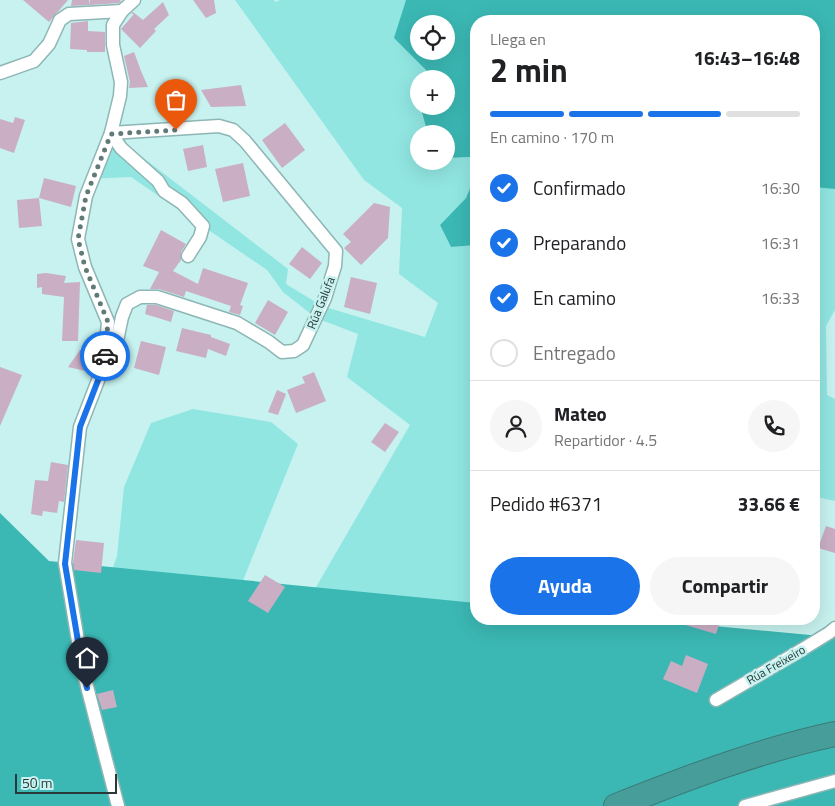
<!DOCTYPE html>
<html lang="es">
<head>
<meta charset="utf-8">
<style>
	body { margin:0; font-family:"Titillium Web",sans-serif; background:#f6f6f6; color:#202124; height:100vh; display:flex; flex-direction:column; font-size:19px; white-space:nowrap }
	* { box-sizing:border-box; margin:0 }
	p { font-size:16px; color:#757577 }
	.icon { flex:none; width:28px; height:28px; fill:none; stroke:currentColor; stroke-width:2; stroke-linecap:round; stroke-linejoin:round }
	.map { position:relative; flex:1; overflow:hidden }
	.sheet { position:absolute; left:470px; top:15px; width:350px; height:610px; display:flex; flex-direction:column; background:#fff; border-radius:20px; box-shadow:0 5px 20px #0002 }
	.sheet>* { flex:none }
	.tools { position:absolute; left:410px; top:15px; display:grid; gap:10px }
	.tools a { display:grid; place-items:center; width:45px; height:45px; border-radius:50%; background:#fff; box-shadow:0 5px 20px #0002; font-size:25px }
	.scale { position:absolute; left:15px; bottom:12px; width:102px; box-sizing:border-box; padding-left:5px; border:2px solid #293938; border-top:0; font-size:14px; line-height:18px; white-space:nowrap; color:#293938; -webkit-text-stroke:4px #c7f2ef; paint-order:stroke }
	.pin { position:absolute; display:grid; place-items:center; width:42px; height:42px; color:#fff; margin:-51px -21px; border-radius:50% 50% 50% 0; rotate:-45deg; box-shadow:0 0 5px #0007 }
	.pin .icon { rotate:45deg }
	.courier { position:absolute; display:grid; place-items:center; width:50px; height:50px; margin:-25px; border:4px solid #1a73e8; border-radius:50%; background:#fff; color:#222; box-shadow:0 1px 6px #0007 }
	.headline em { font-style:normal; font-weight:700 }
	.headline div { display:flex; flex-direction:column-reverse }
	.headline { display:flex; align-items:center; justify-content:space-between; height:85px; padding:0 20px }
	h1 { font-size:32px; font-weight:700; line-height:38px }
	.bar { display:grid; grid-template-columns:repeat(4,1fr); gap:8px 5px; align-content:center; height:60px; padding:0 20px }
	.bar i { height:6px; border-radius:4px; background:#e0e0e0 }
	.bar .current { background:#1a73e8 }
	.bar p { grid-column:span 4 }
	.line { display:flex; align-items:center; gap:12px; padding:0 20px; border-top:1px solid #e0e0e0 }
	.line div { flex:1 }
	.round { display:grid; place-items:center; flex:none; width:52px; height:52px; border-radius:26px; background:#f6f6f6 }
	ol { padding:0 20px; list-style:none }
	li { display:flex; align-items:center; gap:15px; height:55px }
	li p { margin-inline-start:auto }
	li .icon { padding:5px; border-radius:50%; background:#1a73e8; color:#fff; stroke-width:4 }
	li:last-child { color:#757577 }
	li i { width:28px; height:28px; border:2px solid #e0e0e0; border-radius:50% }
	.button { display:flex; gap:10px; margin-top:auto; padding:10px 20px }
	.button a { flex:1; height:58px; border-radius:30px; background:#1a73e8; color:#fff; font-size:20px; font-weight:700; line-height:58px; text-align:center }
	.button a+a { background:#f6f6f6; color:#202124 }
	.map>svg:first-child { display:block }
	.green { fill:#91e6e2 }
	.forest { fill:#3bb8b4; fill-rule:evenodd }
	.building { fill:#caaec4 }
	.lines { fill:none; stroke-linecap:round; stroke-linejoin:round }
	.street-casing { stroke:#8db6b4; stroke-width:15 }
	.highway-casing { stroke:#3c7a78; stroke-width:26 }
	.street { stroke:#fff; stroke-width:12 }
	.highway { stroke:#469d9a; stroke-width:24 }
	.done { stroke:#607a78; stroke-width:5; stroke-dasharray:0 9 }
	.route { stroke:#1a73e8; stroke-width:6 }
	.labels { text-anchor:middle; stroke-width:5; stroke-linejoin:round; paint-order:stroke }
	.street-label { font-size:12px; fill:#293938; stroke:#c7f2ef }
</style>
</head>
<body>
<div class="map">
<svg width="835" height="806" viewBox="0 0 835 806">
	<rect width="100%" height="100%" fill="#c7f2ef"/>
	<g class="green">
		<path d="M235,0H274L275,2L280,0H424L413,33L419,51L441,67L432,79H419V96L417,98L428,134H419V161H446V158L470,157L476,174L466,198L440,225L451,247L476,245V619H677L656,673L308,601L410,425L347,377L358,334L316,318L283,292L267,270L131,177L86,179L111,133L288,269L286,284L322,306L425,337L438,303L399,274L402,208L364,180Z"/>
		<path d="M814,181L835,187V310L826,326L827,395L835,399V501L816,497L814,500Z"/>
		<path d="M193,409L271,422L298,444L236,598L102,599L117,556L124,487L151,423Z"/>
	</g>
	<g class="forest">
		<path d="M406,0H835V189L814,187V21H476V245L451,247L440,225L466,198L476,174L470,157L446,158V134H428L420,106H446V79H432L433,77L394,38ZM419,24H446V51H419Z"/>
		<path d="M0,513L49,561L476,603V619H640L832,637L835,632V806H0Z"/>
	</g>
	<g class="building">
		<path d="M23,0H68L49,22Z"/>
		<path d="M72,0H89V5L71,6Z"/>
		<path d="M90,0H120L121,1L119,3L89,5Z"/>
		<path d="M193,0H214L216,13L206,18Z"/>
		<path d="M163,2L169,15L154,29L156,31L140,48L121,29L134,14H131L133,12L143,20Z"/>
		<path d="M88,21V31L105,32V52H87V50L70,49L71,23Z"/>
		<path d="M134,52L141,71L148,87L129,88L130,82L124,56Z"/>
		<path d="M241,85L246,106L211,107L201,90Z"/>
		<path d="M15,117L25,120L14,153L0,148V119L13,123Z"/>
		<path d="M285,123L305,150L282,168L262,140Z"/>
		<path d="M203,145L207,167L188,171L183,149Z"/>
		<path d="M243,163L250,196L223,202L215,169Z"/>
		<path d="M44,178L76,186L71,207L39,198Z"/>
		<path d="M39,198L42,226L19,228L17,200Z"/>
		<path d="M374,203L390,207L388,238L361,265L344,248L351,242L343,234Z"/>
		<path d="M161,230L186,244L181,252V260L173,271L198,284L203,268L248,283L240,305L243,306L240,315L229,312L231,306L186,291L184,297L159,289H150L159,272L143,266Z"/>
		<path d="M302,247L322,263L310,279L289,264Z"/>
		<path d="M46,273L66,276L64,283L80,282L78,341H62L64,297L42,294V287L37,288V274Z"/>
		<path d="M351,277L377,283L370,314L344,307Z"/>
		<path d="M268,300L288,312L275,335L255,323Z"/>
		<path d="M147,305H156L174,311L171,322L145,314Z"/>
		<path d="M182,328L211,335V337L230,344L226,356L208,349L206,358L176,351Z"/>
		<path d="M141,341L166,347L159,375L134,368Z"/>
		<path d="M80,350L97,351L96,363L93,370L90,372L68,367Z"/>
		<path d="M0,367L22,375L0,426Z"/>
		<path d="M314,372L326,401L296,413L287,390L305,383L302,377Z"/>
		<path d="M277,390L286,394L278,415L268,412Z"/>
		<path d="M385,423L399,432L385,452L371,442Z"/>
		<path d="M51,462L68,465L64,502L59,501L57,513L43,511L42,516L31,514L35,480L48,481Z"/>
		<path d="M826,526L835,529V553L818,548Z"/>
		<path d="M76,540L104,543L101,573L74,570L73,563Z"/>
		<path d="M265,575L285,587L268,613L248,601Z"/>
		<path d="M676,619H721L716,634L675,622Z"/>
		<path d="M686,655L708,664L697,693L663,679L671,661L682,666Z"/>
		<path d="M113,690L117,707L102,710L97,694Z"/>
	</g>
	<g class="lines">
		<defs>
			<g id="street">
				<path d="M0,73L34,61L49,44L60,20L69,14L122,11"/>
				<path d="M111,133L121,148L158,181L164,191L182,203L203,226L200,237L188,256"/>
				<path d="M104,365L114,355L122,317L127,304L140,297H157L237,323L269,342L282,352L294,351L303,345L325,298L335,266L336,251L245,141L233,130L219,126L111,133"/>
				<path d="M716,700L793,655L829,633L835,628"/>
				<path d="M118,806L83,671L65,563L80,427L104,365L108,322L85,267L78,239L86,196L111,133L120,96L121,82L113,45V25L122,11L134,0"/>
				<path d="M745,806L835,781"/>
			</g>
			<path id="highway" d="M616,806C687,778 760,750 835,734"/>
		</defs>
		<use href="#street" class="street-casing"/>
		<use href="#highway" class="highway-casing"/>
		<use href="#street" class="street"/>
		<use href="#highway" class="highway"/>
	</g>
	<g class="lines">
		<path class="done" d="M105,356L108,322L85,267L78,239L86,196L111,134L176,130"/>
		<path class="route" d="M87,688L83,671L65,564L80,427L104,365L105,356"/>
	</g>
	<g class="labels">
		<g class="street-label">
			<text transform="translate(321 303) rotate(-68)" y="4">Rúa Galufa</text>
			<text transform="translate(776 665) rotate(-30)" y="4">Rúa Freixeiro</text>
		</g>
	</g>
</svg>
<div class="tools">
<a><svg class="icon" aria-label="locate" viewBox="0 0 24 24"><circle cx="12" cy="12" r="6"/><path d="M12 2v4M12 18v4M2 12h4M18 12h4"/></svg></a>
<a>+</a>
<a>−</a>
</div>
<div class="scale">50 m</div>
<div class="pin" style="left:176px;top:130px;background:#ea580c"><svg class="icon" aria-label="bag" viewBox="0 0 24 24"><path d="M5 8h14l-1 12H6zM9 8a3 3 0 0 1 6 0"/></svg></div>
<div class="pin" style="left:87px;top:688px;background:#1f2937"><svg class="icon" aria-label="home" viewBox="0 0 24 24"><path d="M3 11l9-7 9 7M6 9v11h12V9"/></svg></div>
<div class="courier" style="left:105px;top:356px"><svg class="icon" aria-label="car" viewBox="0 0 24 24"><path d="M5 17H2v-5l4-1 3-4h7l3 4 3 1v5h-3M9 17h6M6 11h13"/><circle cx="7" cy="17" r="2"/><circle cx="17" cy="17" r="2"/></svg></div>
<section class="sheet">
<div class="headline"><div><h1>2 min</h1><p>Llega en</p></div><em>16:43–16:48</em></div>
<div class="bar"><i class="current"></i><i class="current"></i><i class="current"></i><i></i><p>En camino · 170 m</p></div>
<ol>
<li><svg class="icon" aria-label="check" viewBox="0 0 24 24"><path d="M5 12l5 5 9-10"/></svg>Confirmado<p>16:30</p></li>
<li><svg class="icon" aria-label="check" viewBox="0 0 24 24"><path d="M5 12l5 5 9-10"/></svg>Preparando<p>16:31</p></li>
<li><svg class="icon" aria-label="check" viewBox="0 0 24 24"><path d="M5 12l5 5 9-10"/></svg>En camino<p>16:33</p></li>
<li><i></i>Entregado</li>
</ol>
<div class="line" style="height:90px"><a class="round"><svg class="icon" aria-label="person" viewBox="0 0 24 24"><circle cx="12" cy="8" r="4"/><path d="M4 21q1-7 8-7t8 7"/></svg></a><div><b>Mateo</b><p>Repartidor · 4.5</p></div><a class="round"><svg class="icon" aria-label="phone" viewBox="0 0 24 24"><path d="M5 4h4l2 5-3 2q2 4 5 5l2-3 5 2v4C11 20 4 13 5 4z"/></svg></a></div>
<div class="line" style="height:65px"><div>Pedido #6371</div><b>33.66 €</b></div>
<div class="button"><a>Ayuda</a><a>Compartir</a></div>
</section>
</div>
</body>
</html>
